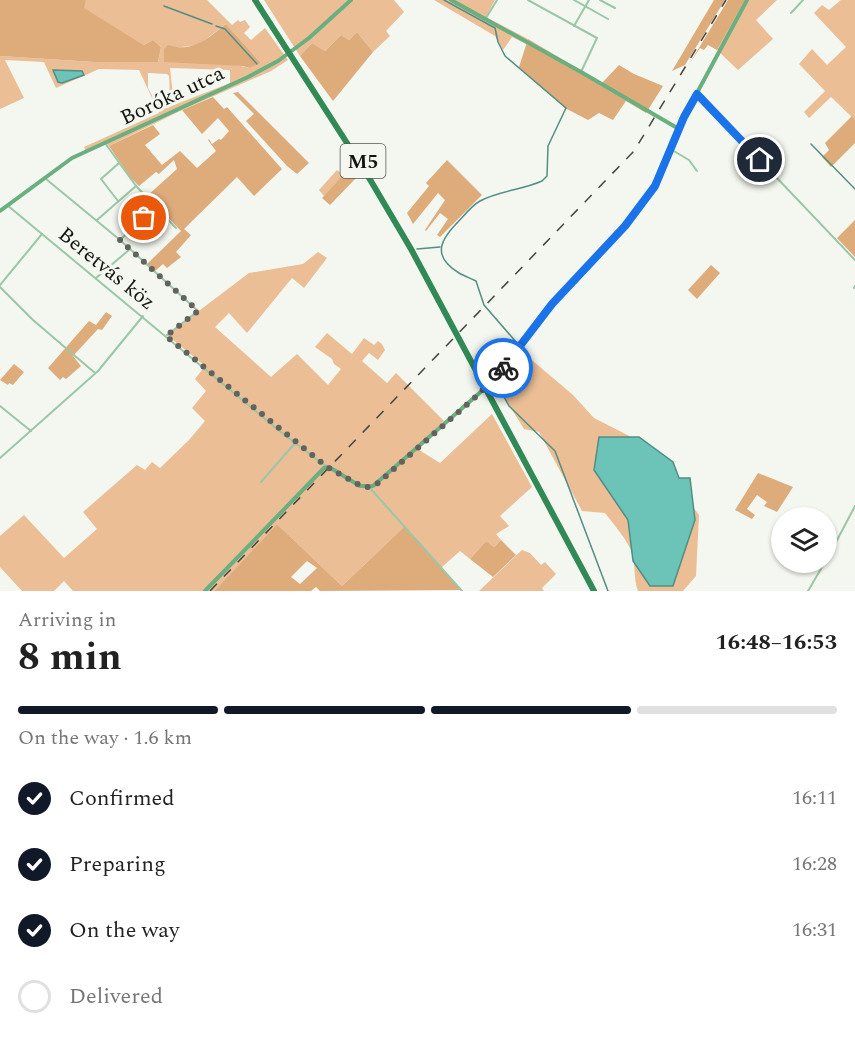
<!DOCTYPE html>
<html lang="en">
<head>
<meta charset="utf-8">
<style>
	body { margin:0; font-family:Spectral,serif; background:#f2f2f2; color:#222; height:100vh; display:flex; flex-direction:column; font-size:22px; white-space:nowrap }
	* { box-sizing:border-box; margin:0 }
	p { font-size:20px; color:#767676 }
	.icon { flex:none; width:33px; height:33px; fill:none; stroke:currentColor; stroke-width:2; stroke-linecap:round; stroke-linejoin:round }
	.map { position:relative; height:591px; overflow:hidden }
	.details { display:flex; flex-direction:column; background:#fff; flex:1 }
	.details>* { flex:none }
	.buttons { position:absolute; left:771px; top:507px; display:grid; gap:12px }
	.buttons a { display:grid; place-items:center; width:66px; height:66px; border-radius:50%; background:#fff; box-shadow:0 2px 4px #0004; font-size:30px }
	.pin { position:absolute; display:grid; place-items:center; width:51px; height:51px; color:#fff; margin:-26px; border:3px solid #fff; border-radius:50%; box-shadow:0 2px 6px #0007 }
	.courier { position:absolute; display:grid; place-items:center; width:60px; height:60px; margin:-30px; border:4px solid #1a73e8; border-radius:50%; background:#fff; color:#222; box-shadow:0 2px 8px #0007 }
	.summary em { font-style:normal; font-weight:700 }
	.summary div { display:flex; flex-direction:column-reverse }
	.summary { display:flex; align-items:center; justify-content:space-between; height:102px; padding:0 18px }
	h1 { font-size:39px; font-weight:700; line-height:45px }
	.bar { display:grid; grid-template-columns:repeat(4,1fr); gap:9px 6px; align-content:center; height:72px; padding:0 18px }
	.bar i { height:8px; border-radius:4px; background:#e0e0e0 }
	.bar .active { background:#111827 }
	.bar p { grid-column:span 4 }
	ol { padding:0 18px; list-style:none }
	li { display:flex; align-items:center; gap:18px; height:66px }
	li p { margin-inline-start:auto }
	li .icon { padding:6px; border-radius:50%; background:#111827; color:#fff; stroke-width:4 }
	li:last-child { color:#767676 }
	li i { width:33px; height:33px; border:3px solid #e0e0e0; border-radius:50% }
	.map>svg:first-child { display:block }
	.green { fill:#ebbe95; fill-rule:evenodd }
	.forest { fill:#deab7b; fill-rule:evenodd }
	.water { fill:#6cc3b7; stroke:#518e85; stroke-width:1.5 }
	.lines { fill:none; stroke-linecap:round; stroke-linejoin:round }
	.stream { stroke:#518e85; stroke-width:1.5 }
	.street { stroke:#9ac7a7; stroke-width:2 }
	.secondary { stroke:#69af80; stroke-width:4 }
	.highway { stroke:#318a55; stroke-width:6 }
	.rail { stroke:#434540; stroke-width:1.5; stroke-dasharray:10 10; stroke-linecap:butt }
	.done { stroke:#62635f; stroke-width:6; stroke-dasharray:0 10.8 }
	.route { stroke:#1a73e8; stroke-width:8 }
	.labels { text-anchor:middle; stroke-width:6; stroke-linejoin:round; paint-order:stroke }
	.shield { fill:#f4f7ef; stroke:#565854; stroke-width:1.5 }
	.shield-label { font-size:20px; font-weight:bold; fill:#131411 }
	.street-label { font-size:21px; fill:#131411; stroke:#f4f7ef }
</style>
</head>
<body>
<div class="map">
<svg width="855" height="591" viewBox="0 0 855 591">
	<rect width="100%" height="100%" fill="#f4f7ef"/>
	<g class="green">
		<path d="M86,0H207L232,25L238,20L240,22L245,20L250,27L244,33L251,40L265,28L288,60L271,71L182,110L109,146L106,143L86,152L84,147L159,113L139,70L99,69L56,88L44,62L5,60L24,98L0,109V56L94,62H158L161,47L153,40L144,45L83,8ZM226,24L261,63L250,68L164,49L198,45ZM170,68L230,70V83L174,105ZM148,73L167,74L169,76C170,89 171,100 158,107L148,88Z"/>
		<path d="M264,0H394L404,12L386,31L390,36L373,52L357,32L349,40L341,35L325,51L312,43L300,56Z"/>
		<path d="M434,0H495L486,17L528,39L526,44L512,37L503,50L495,36Z"/>
		<path d="M745,0H777L756,20L773,39L738,70L717,50Z"/>
		<path d="M841,0H855V120L831,97L809,118L804,112L825,91L799,64L812,49L827,65L846,47L814,13L822,5L829,10Z"/>
		<path d="M337,170L343,175L324,196L319,190Z"/>
		<path d="M318,252L327,258L304,288L292,278L247,333L229,313L215,327L271,377L297,354L328,385L341,369L334,364L332,359L315,347L327,333L352,354L364,338L374,345L378,341L382,344L385,350L378,360L369,353L362,361L387,383L396,373L444,421L416,448L440,463L492,414L532,487L500,516L509,526L496,534L501,540L494,547L486,541L470,559L460,551L441,568L403,528L342,586L277,524L214,591H73L64,581L54,591H22L0,567V536L24,515L64,558L97,529L83,512L137,465L145,470L152,462L160,468L189,440L205,421L192,408L206,391L195,379L205,366L167,335L249,273L303,264Z"/>
		<path d="M520,350L573,395L594,418L643,443L699,515L696,576L683,591H638C633,578 636,565 632,553C627,539 614,525 605,513L582,511L539,432L524,429L495,382Z"/>
		<path d="M522,550L530,553L541,565L545,562L556,574L542,588L544,591H479Z"/>
	</g>
	<g class="forest">
		<path d="M0,0H86L84,8L144,45L153,40L161,47L158,62H94L0,56Z"/>
		<path d="M714,0H725L685,65L672,71Z"/>
		<path d="M728,0H745L717,50L708,45L704,50L700,48L688,66Z"/>
		<path d="M226,24L261,63L250,68L243,66L164,62V49L168,45C192,53 207,39 226,24Z"/>
		<path d="M357,32L373,52L333,101L300,56L312,43L325,51L341,35L349,40Z"/>
		<path d="M528,39L602,83L619,65L634,74L663,86L646,113L626,101L613,120L599,113L588,120L565,108L519,67Z"/>
		<path d="M238,92L309,163L297,174L287,166L246,121L254,114L233,93Z"/>
		<path d="M213,97L224,109L227,107L282,169L254,196L237,177L184,229L191,235L176,252L181,257L167,268L163,264L155,271L147,264L181,231L147,196L177,169L174,160L159,174L156,172L139,186L130,177L109,146L153,125L160,134L145,145L162,165L180,151L197,168L216,151L208,140L209,139L212,144L219,139L221,140L229,131L218,118L202,134L182,110Z"/>
		<path d="M852,116L855,120V143L831,167L822,157L829,150L825,143Z"/>
		<path d="M447,160L482,195L440,237L437,235L448,219L440,213L426,231L425,230L445,200L438,193L413,224L407,213L429,186L426,183Z"/>
		<path d="M352,165L357,177L330,205L322,198Z"/>
		<path d="M855,220V257L837,238Z"/>
		<path d="M711,265L720,273L697,299L688,290Z"/>
		<path d="M106,312L112,316L102,330L98,329L73,356L81,366L66,379L63,377L60,380L48,368L89,321L96,325Z"/>
		<path d="M14,364L24,372L13,385L9,383L8,385L0,380Z"/>
		<path d="M758,473L793,487L777,512L764,506L767,502L757,495L747,509L755,515L752,519L735,510Z"/>
		<path d="M277,524L342,586L404,527L461,590L320,591L316,587L311,591H214ZM307,561L317,568L300,584L291,577Z"/>
		<path d="M501,540L516,555L493,577L470,559L486,541L494,547Z"/>
	</g>
	<g class="water">
		<path d="M53,70L82,71L84,75L62,83L58,82Z"/>
		<path d="M599,437H639L673,462L679,478H690L695,520L673,586H650L633,561L628,520L594,470Z"/>
	</g>
	<g class="lines">
		<g class="stream">
			<path d="M444,0L495,28L498,42L505,56L566,108L548,146L547,176L542,181C522,190 498,191 480,201C471,206 463,217 456,224C439,242 433,257 459,273C464,276 470,278 476,281L484,305L523,350L499,381L498,386L509,406L555,451L608,591"/>
			<path d="M164,6L212,24"/>
			<path d="M216,26L225,29L257,64"/>
			<path d="M811,144L855,189"/>
			<path d="M417,249L440,247"/>
		</g>
		<g class="street">
			<path d="M528,0L597,38L581,72"/>
			<path d="M574,0L608,19"/>
			<path d="M600,0L615,8"/>
			<path d="M791,13L803,0"/>
			<path d="M486,18L497,0"/>
			<path d="M574,26L589,0"/>
			<path d="M697,94L855,260"/>
			<path d="M105,143L136,186L176,228"/>
			<path d="M672,150L689,160L697,171"/>
			<path d="M46,179L120,240L198,311L167,335"/>
			<path d="M118,201L101,179L119,163"/>
			<path d="M7,205L282,433L327,467"/>
			<path d="M97,220L136,186"/>
			<path d="M121,239L156,207"/>
			<path d="M96,278L130,249"/>
			<path d="M0,285L42,234"/>
			<path d="M0,287L33,320L95,373"/>
			<path d="M854,288L855,286"/>
			<path d="M0,406L31,431"/>
			<path d="M0,458L98,371L143,316"/>
			<path d="M261,482L296,442"/>
			<path d="M369,487L462,591"/>
			<path d="M826,561L855,506"/>
			<path d="M808,591L825,562"/>
		</g>
		<g class="secondary">
			<path d="M451,0L581,72L679,129"/>
			<path d="M0,211L72,158L248,77L278,61L309,38L351,0"/>
			<path d="M205,591L324,468L329,467L360,486H373L491,383L552,304L625,226L659,180L684,117L747,0"/>
		</g>
		<path class="highway" d="M255,0L365,171L411,249L594,591"/>
		<path class="rail" d="M210,591L634,151L726,0"/>
	</g>
	<g class="lines">
		<path class="done" d="M144,218L120,240L198,311L166,336L327,467L363,487H369L378,483L479,394L503,368"/>
		<path class="route" d="M503,368L552,304L625,226L655,186L684,117L697,94L760,160"/>
	</g>
	<g class="labels">
		<rect class="shield" x="340.5" y="144" width="45" height="34" rx="4.5"/>
		<g class="shield-label">
			<text x="363" y="168">M5</text>
		</g>
		<g class="street-label">
			<text transform="translate(172 95) rotate(-25)" y="7">Boróka utca</text>
			<text transform="translate(107 268) rotate(39)" y="7">Beretvás köz</text>
		</g>
	</g>
</svg>
<div class="buttons">
<a><svg class="icon" aria-label="layers" viewBox="0 0 24 24"><path d="M12 4l9 5-9 5-9-5zM3 14l9 5 9-5"/></svg></a>
</div>
<div class="pin" style="left:144px;top:218px;background:#ea580c"><svg class="icon" aria-label="bag" viewBox="0 0 24 24"><path d="M5 8h14l-1 12H6zM9 8a3 3 0 0 1 6 0"/></svg></div>
<div class="pin" style="left:760px;top:160px;background:#1f2937"><svg class="icon" aria-label="home" viewBox="0 0 24 24"><path d="M3 11l9-7 9 7M6 9v11h12V9"/></svg></div>
<div class="courier" style="left:503px;top:368px"><svg class="icon" aria-label="bike" viewBox="0 0 24 24"><circle cx="6" cy="16" r="4"/><circle cx="18" cy="16" r="4"/><path d="M6 16l4-8h5l3 8M10 8l3 8H6M13 5h3"/></svg></div>
</div>
<section class="details">
<div class="summary"><div><h1>8 min</h1><p>Arriving in</p></div><em>16:48–16:53</em></div>
<div class="bar"><i class="active"></i><i class="active"></i><i class="active"></i><i></i><p>On the way · 1.6 km</p></div>
<ol>
<li><svg class="icon" aria-label="check" viewBox="0 0 24 24"><path d="M5 12l5 5 9-10"/></svg>Confirmed<p>16:11</p></li>
<li><svg class="icon" aria-label="check" viewBox="0 0 24 24"><path d="M5 12l5 5 9-10"/></svg>Preparing<p>16:28</p></li>
<li><svg class="icon" aria-label="check" viewBox="0 0 24 24"><path d="M5 12l5 5 9-10"/></svg>On the way<p>16:31</p></li>
<li><i></i>Delivered</li>
</ol>
</section>
</body>
</html>
